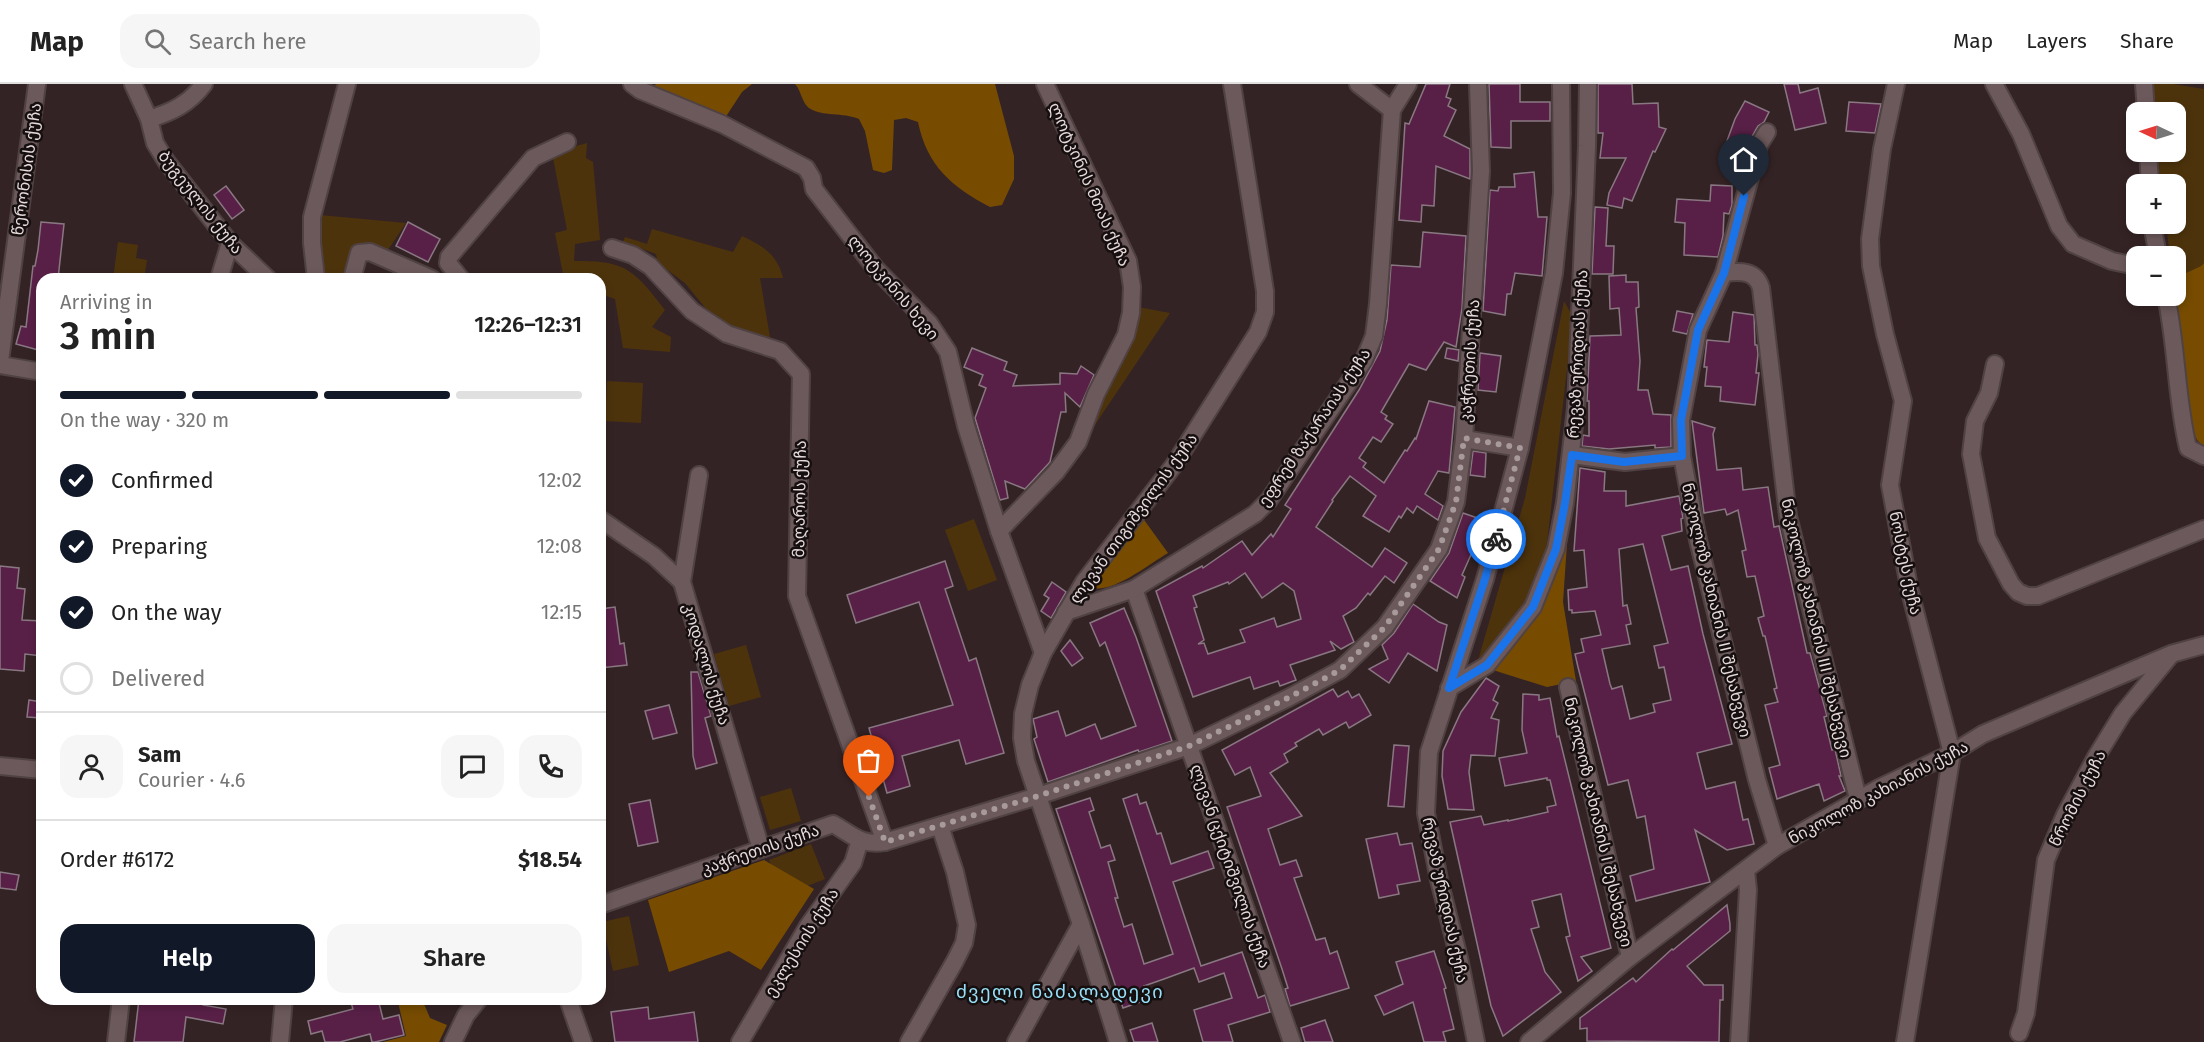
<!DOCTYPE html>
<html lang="en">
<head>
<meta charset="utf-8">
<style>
	body { margin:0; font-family:"Fira Sans","Noto Sans Georgian",sans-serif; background:#f6f6f6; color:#222; height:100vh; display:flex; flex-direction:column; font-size:22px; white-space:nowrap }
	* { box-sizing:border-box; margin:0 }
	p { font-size:20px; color:#767676 }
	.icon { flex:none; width:33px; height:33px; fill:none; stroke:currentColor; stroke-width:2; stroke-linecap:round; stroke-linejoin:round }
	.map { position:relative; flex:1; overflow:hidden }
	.drawer { position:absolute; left:36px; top:189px; width:570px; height:732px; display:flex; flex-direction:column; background:#fff; border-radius:18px; box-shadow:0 3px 9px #0003 }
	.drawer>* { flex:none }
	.needle { width:39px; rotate:274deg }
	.tools { position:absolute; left:2126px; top:18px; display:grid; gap:12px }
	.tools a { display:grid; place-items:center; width:60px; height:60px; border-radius:12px; background:#fff; box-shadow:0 3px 9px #0003; font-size:30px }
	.pin { position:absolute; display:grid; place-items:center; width:51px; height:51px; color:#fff; margin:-62px -26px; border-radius:50% 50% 50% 0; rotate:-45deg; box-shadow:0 0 6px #0007 }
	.pin .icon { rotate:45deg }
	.courier { position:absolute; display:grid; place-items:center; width:60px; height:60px; margin:-30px; border:4px solid #1a73e8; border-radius:50%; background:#fff; color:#222; box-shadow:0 2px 8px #0007 }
	.summary em { font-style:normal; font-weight:600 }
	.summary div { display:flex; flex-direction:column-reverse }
	.summary { display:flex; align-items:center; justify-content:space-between; height:102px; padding:0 24px }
	h1 { font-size:39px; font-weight:600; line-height:45px }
	.bar { display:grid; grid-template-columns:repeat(4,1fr); gap:9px 6px; align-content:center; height:72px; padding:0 24px }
	.bar i { height:8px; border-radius:4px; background:#e0e0e0 }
	.bar .active { background:#111827 }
	.bar p { grid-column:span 4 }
	.line { display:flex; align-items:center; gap:15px; padding:0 24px; border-top:2px solid #e0e0e0 }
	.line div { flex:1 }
	.round { display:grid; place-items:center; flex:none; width:63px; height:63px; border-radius:18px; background:#f6f6f6 }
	ol { padding:0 24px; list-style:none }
	li { display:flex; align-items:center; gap:18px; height:66px }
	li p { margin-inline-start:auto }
	li .icon { padding:6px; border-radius:50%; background:#111827; color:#fff; stroke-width:4 }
	li:last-child { color:#767676 }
	li i { width:33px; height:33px; border:3px solid #e0e0e0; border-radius:50% }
	.button { display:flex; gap:12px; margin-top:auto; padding:12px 24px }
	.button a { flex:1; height:69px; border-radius:18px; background:#111827; color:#fff; font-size:24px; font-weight:600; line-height:69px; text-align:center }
	.button a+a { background:#f6f6f6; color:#222 }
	header { display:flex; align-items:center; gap:36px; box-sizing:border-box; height:84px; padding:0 30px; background:#fff; border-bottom:2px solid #e0e0e0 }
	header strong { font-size:28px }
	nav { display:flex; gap:33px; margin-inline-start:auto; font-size:21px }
	.search { width:420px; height:54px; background:#f6f6f6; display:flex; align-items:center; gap:15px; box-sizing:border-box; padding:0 21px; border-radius:18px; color:#767676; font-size:22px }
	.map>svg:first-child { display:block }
	.green { fill:#4d330c }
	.forest { fill:#774c00 }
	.building { fill:#592047; stroke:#897882; stroke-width:1.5; fill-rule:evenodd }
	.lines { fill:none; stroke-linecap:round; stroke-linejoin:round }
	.minor-casing { stroke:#504243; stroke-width:20 }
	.minor { stroke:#6c595b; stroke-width:16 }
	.done { stroke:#a89a9b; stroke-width:6; stroke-dasharray:0 10.8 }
	.route { stroke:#1a73e8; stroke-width:8 }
	.labels { text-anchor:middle; stroke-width:5; stroke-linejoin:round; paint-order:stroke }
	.street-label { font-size:16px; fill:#e6dadb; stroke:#160f0f }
	.neighbourhood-label { font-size:18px; letter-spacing:1.5px; fill:#98e1fa; stroke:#160f0f }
</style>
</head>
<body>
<header>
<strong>Map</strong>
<div class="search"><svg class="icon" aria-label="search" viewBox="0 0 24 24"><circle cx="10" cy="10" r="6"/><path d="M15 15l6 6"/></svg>Search here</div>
<nav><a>Map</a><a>Layers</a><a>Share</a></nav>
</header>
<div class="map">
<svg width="2204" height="958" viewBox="0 0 2204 958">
	<rect width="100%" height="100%" fill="#342325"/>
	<g class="green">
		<path d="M2153,0H2173L2204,5V179L2201,182L2175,194V172H2170L2166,140H2175V100H2161L2156,68H2175V28H2154Z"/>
		<path d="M587,59L586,74L593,78L600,156L575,160L574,177C626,176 634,186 665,226L652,243L671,253L670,268L623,264L615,215L600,210V195H564L555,149L567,146L552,69Z"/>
		<path d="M320,131L406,139L386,169L370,160L354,161L345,195H321L317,164Z"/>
		<path d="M652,145L733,168L742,152C763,162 777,170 783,194H760L771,259L716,237L685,199L658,179L656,170L623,158L625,153L647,160Z"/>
		<path d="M118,158L138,161L136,174L147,176L144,195H113Z"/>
		<path d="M1564,217L1573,233L1546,468L1527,520L1477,580L1525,414Z"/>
		<path d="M1138,223L1170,229L1076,369Z"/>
		<path d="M607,297L643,299L641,339L605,337Z"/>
		<path d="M974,435L997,496L968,507L945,446Z"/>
		<path d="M746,561L761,613L729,622L714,570Z"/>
		<path d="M791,704L801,737L770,746L760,713Z"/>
		<path d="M811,760L825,795L782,812L769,776Z"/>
		<path d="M629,832L639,881L613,887L602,838Z"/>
	</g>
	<g class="forest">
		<path d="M656,0H752L742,8L725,34L654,2Z"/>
		<path d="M795,0H995L1014,72V95L1002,121L990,123C952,103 927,82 918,38L906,34L894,36L892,86L884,89L873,86L865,47L859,35C843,28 822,33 809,24C802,19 801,6 795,0Z"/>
		<path d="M2204,179V363L2197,356L2187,334L2175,194L2201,182Z"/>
		<path d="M1142,433L1168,469C1149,480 1114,509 1092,504L1097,493Z"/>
		<path d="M1568,445L1563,518L1576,597L1547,603L1493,586Z"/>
		<path d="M764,776L814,805L761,886L729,867L669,888L648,816Z"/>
		<path d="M389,915H422L430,934L447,941L439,958H383L406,952L398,918L390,920Z"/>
	</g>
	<g class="building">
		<path d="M1426,0H1450L1446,13L1451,15L1448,22L1456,26L1444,52L1470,65V95L1436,82L1434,122L1422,121L1421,138L1399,136L1405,39L1409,40Z"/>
		<path d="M1489,0H1520V18H1550V37H1511V64L1491,63Z"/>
		<path d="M1598,0H1632L1633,20L1658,19L1659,43L1666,45L1655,68L1653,67L1632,117L1624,114L1622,124L1607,121L1609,109L1626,74H1600L1603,49H1598Z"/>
		<path d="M1784,0H1798L1800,9L1818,4L1826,39L1795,46Z"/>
		<path d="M1745,17L1769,28L1764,38L1758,42L1750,56L1745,74L1724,65L1735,35Z"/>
		<path d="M1849,18L1881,20L1875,49L1846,47Z"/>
		<path d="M1534,88L1538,133H1547L1542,192L1515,189L1511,210H1507L1505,231L1483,227L1490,106L1498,107L1499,103H1515L1514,90Z"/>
		<path d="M1711,101L1732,102V121L1729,130L1724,129L1723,152L1718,173L1684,171L1685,139L1675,138L1677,115L1710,117Z"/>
		<path d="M226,102L244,126L232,135L214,111Z"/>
		<path d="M1595,123L1608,124L1606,162H1614L1613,190H1592Z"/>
		<path d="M41,138L64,140L58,195H42V267L16,260L21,242L26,243L33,182H35L38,166Z"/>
		<path d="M408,138L440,155L428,178L396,162Z"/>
		<path d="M1423,148L1466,152L1462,224L1456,263L1444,258L1426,286L1409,280L1381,328L1387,332L1385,335L1393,340L1381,358L1373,353L1359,374L1366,379L1363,383L1384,399L1405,366L1407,367L1415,354L1416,355L1429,317L1455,323L1449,389L1438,387L1425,410L1443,422L1438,436L1417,422L1413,429L1407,424L1401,434L1399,432L1389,448L1363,432L1376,412L1350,392L1332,416L1333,417L1316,443L1372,483L1385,464L1407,479L1394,499L1385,492L1370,511L1368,509L1356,524L1343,532L1354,558L1341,565L1330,557L1335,566L1290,581L1296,596L1280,602L1278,597L1254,605L1250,593L1193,613L1156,507L1202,482L1203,484L1242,457L1252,471L1271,450L1273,453L1291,425L1285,421L1359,306L1380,267L1387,236L1391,181L1420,183ZM1245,489L1262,514L1283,499L1294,507L1301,535L1277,543L1274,534L1240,546L1245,558L1208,570L1204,559L1198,560L1204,556L1194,524L1197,523L1193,512L1228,498L1229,500Z"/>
		<path d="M1626,191V198H1638L1639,223L1636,224L1640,277L1638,306H1648L1653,330L1671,331V363L1655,364V361L1609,365L1582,362L1583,351L1589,352V317H1587L1590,252L1621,251L1619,224L1610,225L1609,192Z"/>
		<path d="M1677,227L1693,230L1687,250L1673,247Z"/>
		<path d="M1733,228L1754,231L1755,261H1757L1758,270L1756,289H1759L1755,321L1720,317L1721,303L1705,302L1707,283H1704L1707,256L1729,258Z"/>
		<path d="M972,264L1007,278L1004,286L1017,291L1013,302L1060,300V289L1077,290L1081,282L1094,291L1080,323L1065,309L1066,328H1061L1050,378L1025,405L1005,397L1008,414L1000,416L975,334L986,304L979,301L983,291L964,283Z"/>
		<path d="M1447,264L1459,266L1458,277L1445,274Z"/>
		<path d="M1480,269L1501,272L1496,308L1478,306Z"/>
		<path d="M1692,337L1715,344L1713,350L1717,386L1741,384L1743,406L1768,403L1774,443L1779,442L1807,569H1810L1827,632L1824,633L1832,666L1835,665L1841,692H1839L1845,707L1824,717L1819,700L1777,715L1769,684L1780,681L1765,621L1778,618L1774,605L1777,604L1765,552H1763L1758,534L1764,532L1755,492L1747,493L1742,467L1746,466L1738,426L1727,431L1725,425L1704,429Z"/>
		<path d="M1473,367L1486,369L1485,393L1470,391Z"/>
		<path d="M1580,384L1605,388L1604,407H1626V422L1679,412L1683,434L1681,435L1682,447L1662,452L1671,486L1688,482L1703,550L1732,660L1697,669L1706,705L1735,698L1743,736L1748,735L1754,760L1727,766L1695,746L1710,798L1636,817L1630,792L1654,785L1645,732L1637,734L1628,696L1608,701L1578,583L1575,570L1584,568L1581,555L1601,551L1595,527L1572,529V526H1569L1568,506L1587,503L1584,466L1574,467ZM1643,460L1668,559L1654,562L1659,584L1664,583L1671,616L1653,620L1655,628L1630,635L1622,602L1612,605L1610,600L1602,565L1630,560L1626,541L1631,540L1627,521L1623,522L1619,465Z"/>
		<path d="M1463,429L1486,437L1462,491L1465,493L1457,514L1430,497L1449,469Z"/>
		<path d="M945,477L953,502L945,505L969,577L976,574L1004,669L966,680L959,656L902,672L910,702L887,709L869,644L953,621L919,518L856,539L847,511Z"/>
		<path d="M0,482L19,484L17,504L25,505L22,536L42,537V572L25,570L24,587L0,585Z"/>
		<path d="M1052,498L1066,508L1051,534L1041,527L1049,514L1044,511Z"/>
		<path d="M1413,520L1439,538L1447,541L1437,587L1408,569L1389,599L1369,585L1388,575L1382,561L1394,549Z"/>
		<path d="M615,523L620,560L624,559L627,581L600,584V525Z"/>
		<path d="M1124,524L1136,553L1172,657L1139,668L1138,666L1048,698L1034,655L1037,653L1033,635L1058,627L1066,652L1095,640L1101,655L1136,642L1105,558L1100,562L1090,539Z"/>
		<path d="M1070,556L1083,574L1072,582L1061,567Z"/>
		<path d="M691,588H698L711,632L705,634L717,679L696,685L693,672Z"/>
		<path d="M1486,594L1499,602L1493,616L1498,619L1491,634L1499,636L1495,672L1471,671L1469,688L1474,726L1448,725L1442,692L1443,667L1461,628Z"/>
		<path d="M1333,605L1338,613L1348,607L1352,614L1359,610L1371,631L1349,644L1346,638L1323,651L1319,645L1295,659L1297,662L1284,670L1288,678L1270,689L1302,732L1268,745L1280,781L1296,776L1302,792L1294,794L1316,856L1325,854L1330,870L1337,867L1349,904L1290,922L1285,905L1288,904L1282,885L1227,723L1261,712L1250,683L1235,691L1222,666Z"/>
		<path d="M1523,610L1539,611V616L1550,614L1557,653L1559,652L1611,864L1581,873L1592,887L1578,897L1566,853L1570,852L1561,810L1532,817L1539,843L1531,845L1545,888L1561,908L1503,952L1491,922L1450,738L1481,732L1484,741L1508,736V737L1548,728L1547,723L1556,721L1550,696H1547V694L1505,702L1499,674L1527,669L1522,646Z"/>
		<path d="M29,616L42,618V634L27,633Z"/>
		<path d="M669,621L677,649L653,655L645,627Z"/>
		<path d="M1394,661L1409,662L1404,723L1388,722Z"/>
		<path d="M1137,710L1140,720L1146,718L1157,750L1161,749L1171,780L1208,767L1214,784L1173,798L1201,882L1242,868L1258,914L1265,911L1270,928L1228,941L1233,958H1203L1194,926L1232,914L1224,889L1199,898L1194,884L1164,895L1144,902L1149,915L1123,924L1056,725L1090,714L1094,726L1089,728L1101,764L1110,761L1115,776L1108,778L1118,814H1115L1124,843L1132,840L1144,880L1173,870L1123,715Z"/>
		<path d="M650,716L658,758L638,762L629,720Z"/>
		<path d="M1397,749L1400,761L1412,759L1420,797L1397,801L1399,810L1379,814L1366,755Z"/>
		<path d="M0,788L19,791L16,806L0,804Z"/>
		<path d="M1727,821L1730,840V847L1687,882L1704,901H1723V916H1720L1719,958L1587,957V944L1580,945V934L1633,894L1636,898L1672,865L1673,866Z"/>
		<path d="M1434,867L1446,904L1444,905L1454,945L1443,948L1446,958H1424L1413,918L1384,931L1375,912L1403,900L1396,878Z"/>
		<path d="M139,915L177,919L178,915H204L203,921L226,925L223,940L186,933L183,958H134Z"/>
		<path d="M350,915H378L383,935L399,931L404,951L375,958H372L370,950L340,958H325L322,947L311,950L308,937L353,925Z"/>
		<path d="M648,923L649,935L694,928L698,958H615L611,928Z"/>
		<path d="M1325,936L1333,958H1305L1301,944Z"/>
		<path d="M1152,939L1158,958H1134L1130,946Z"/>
	</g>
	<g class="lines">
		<defs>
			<g id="minor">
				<path d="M133,0L149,35L155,59L166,77L230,159L268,195"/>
				<path d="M632,0L640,6L722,40L806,84L812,94L814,105L876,185L929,239L948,268L966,342L999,447L1043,569"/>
				<path d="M1358,0L1392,26"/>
				<path d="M1896,0L1882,65L1870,155L1871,182L1885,250L1903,317L1890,401L1910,508L1952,669L1905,958"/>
				<path d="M1994,0L2021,50L2059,142L2073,160L2112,177L2136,182"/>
				<path d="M2144,0L2146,28"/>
				<path d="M149,35C172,28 189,20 204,0"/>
				<path d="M1767,48L1759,61L1724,189L1698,246L1681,336L1682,372L1698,456L1757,696L1777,762"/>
				<path d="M2148,68L2150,100"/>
				<path d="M2152,140L2158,172"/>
				<path d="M612,164L633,171L650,182L692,227L727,250L780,267L801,290L797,512L885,758"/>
				<path d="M1724,189C1740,187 1756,186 1761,204L1788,432L1858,715"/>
				<path d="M219,195L230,159"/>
				<path d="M316,195L312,159V133L347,0"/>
				<path d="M352,195L359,169L370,168L432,195"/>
				<path d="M461,195L448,179L449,173L533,74L567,58"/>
				<path d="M2166,212C2177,262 2176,314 2188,364L2204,372"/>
				<path d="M0,277L37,0"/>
				<path d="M1995,280L1989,309L1975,337L1971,370L1987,454L2011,500L2018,508L2027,512H2038L2204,445"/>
				<path d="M0,281L42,288"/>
				<path d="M1464,355L1520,364"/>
				<path d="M1572,371L1625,378L1682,372"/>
				<path d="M699,391L682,498L761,765"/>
				<path d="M600,435L654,472L682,498"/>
				<path d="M999,447L1056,388L1078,358L1096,310L1126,251L1131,229L1132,203L1128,177L1045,0"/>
				<path d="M1134,505L1292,958"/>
				<path d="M1066,528L1134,505L1255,430L1269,416L1364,276L1374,252L1378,220L1392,26L1408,0"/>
				<path d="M1568,603L1630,873"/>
				<path d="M1449,604L1487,581L1533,523L1556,465L1565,419L1576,324L1587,62L1588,0"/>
				<path d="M0,682L42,686"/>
				<path d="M600,821L833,740C853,751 861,762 885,758L1038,712L1189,662L1288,614L1340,586L1385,543L1439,465L1456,418L1464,355L1481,87L1478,0"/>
				<path d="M568,915L583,958"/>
				<path d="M2019,949L2026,929L2046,776L2065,731L2096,673L2123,629L2170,572"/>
				<path d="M116,958L121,915"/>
				<path d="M280,958L284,915"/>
				<path d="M453,958L466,931L479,915"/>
				<path d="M740,958L808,842L853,779L860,756"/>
				<path d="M909,958L955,877L964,859L967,841L955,788L940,742"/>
				<path d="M1016,958L1081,840"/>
				<path d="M1118,958L1081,840L1026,677L1022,654L1023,630L1030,601L1043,569L1084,498L1174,381L1258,248L1265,228V207L1232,0"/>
				<path d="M1476,958L1459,874L1439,796L1426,729L1429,668L1485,495L1520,364L1554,189L1562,109L1561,0"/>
				<path d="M1529,958L1630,873L1777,762L1879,704L1952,669L1983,650L2171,570L2204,561"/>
				<path d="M1739,958L1748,806L1746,787"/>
			</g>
		</defs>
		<use href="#minor" class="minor-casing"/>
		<use href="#minor" class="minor"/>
	</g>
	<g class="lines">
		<path class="done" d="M869,713L885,758L1038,712L1189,662L1288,614L1340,586L1385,543L1439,465L1456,418L1464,354L1520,364L1496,455"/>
		<path class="route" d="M1496,455L1485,495L1449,604L1487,581L1533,523L1556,465L1565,419L1572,371L1624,378L1682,372L1681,336L1698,246L1724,189L1744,112"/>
	</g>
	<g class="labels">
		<g class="street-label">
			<text transform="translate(26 85) rotate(-82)" y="6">წერონისის ქუჩა</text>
			<text transform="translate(1090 100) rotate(66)" y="6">ლოტკინის მთას ქუჩა</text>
			<text transform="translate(201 118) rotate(52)" y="6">ბუგეულის ქუჩა</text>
			<text transform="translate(894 203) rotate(50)" y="6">ლოტკინის ხევი</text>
			<text transform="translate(1577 270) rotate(-87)" y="6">რევაზ ურიდიას ქუჩა</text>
			<text transform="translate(1469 277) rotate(-86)" y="6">კაჭრეთის ქუჩა</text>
			<text transform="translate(1314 343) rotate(-56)" y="6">ეფრემ ზაქარაიას ქუჩა</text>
			<text transform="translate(799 415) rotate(-89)" y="6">მაღაროს ქუჩა</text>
			<text transform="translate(1133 434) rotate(-54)" y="6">ლევან თიგიშვილის ქუჩა</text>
			<text transform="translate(1906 479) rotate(78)" y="6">ნოსტეს ქუჩა</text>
			<text transform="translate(1717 526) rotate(77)" y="6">ნიკოლოზ კახიანის II შესახვევი</text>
			<text transform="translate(1817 544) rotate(77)" y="6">ნიკოლოზ კახიანის III შესახვევი</text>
			<text transform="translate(707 580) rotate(73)" y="6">კოდალოს ქუჩა</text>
			<text transform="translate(1878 708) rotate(-28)" y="6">ნიკოლოზ კახიანის ქუჩა</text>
			<text transform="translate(2077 714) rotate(-63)" y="6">წრომის ქუჩა</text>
			<text transform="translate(1599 738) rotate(77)" y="6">ნიკოლოზ კახიანის I შესახვევი</text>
			<text transform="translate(760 765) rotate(-19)" y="6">კაჭრეთის ქუჩა</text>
			<text transform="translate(1231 782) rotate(71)" y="6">ლევან ცქიტიშვილის ქუჩა</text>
			<text transform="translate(1446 816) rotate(78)" y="6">რევაზ ურიდიას ქუჩა</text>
			<text transform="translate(801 858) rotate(-58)" y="6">ეკლესიის ქუჩა</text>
		</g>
		<g class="neighbourhood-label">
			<text x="1060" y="914">ძველი ნაძალადევი</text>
		</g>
	</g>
</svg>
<div class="tools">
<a><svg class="needle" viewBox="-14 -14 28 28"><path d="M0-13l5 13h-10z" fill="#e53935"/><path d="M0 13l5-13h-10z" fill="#767676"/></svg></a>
<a>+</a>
<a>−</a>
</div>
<div class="pin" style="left:869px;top:713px;background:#ea580c"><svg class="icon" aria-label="bag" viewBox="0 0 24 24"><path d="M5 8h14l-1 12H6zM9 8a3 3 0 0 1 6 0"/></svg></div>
<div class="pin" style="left:1744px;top:112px;background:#1f2937"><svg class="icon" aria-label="home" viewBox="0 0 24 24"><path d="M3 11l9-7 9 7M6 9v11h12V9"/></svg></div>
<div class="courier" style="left:1496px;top:455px"><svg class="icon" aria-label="bike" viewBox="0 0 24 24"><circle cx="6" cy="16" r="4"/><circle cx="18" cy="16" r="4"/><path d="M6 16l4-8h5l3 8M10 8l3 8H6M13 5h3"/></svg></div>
<section class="drawer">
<div class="summary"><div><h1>3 min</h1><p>Arriving in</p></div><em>12:26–12:31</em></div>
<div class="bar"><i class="active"></i><i class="active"></i><i class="active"></i><i></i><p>On the way · 320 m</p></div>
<ol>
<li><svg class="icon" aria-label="check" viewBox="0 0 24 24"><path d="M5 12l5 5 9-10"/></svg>Confirmed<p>12:02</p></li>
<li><svg class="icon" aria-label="check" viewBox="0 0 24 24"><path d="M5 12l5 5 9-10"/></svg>Preparing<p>12:08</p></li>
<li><svg class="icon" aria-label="check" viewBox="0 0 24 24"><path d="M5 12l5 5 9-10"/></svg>On the way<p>12:15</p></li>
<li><i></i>Delivered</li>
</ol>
<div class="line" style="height:108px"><a class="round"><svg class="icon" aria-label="person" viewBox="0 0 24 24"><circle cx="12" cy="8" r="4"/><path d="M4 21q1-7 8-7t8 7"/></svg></a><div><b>Sam</b><p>Courier · 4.6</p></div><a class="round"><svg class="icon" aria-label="chat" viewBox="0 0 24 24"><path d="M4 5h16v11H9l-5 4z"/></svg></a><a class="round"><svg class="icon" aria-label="phone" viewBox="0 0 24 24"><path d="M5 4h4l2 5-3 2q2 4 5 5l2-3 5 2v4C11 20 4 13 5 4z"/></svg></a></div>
<div class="line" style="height:78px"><div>Order #6172</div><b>$18.54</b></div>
<div class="button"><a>Help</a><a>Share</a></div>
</section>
</div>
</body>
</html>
